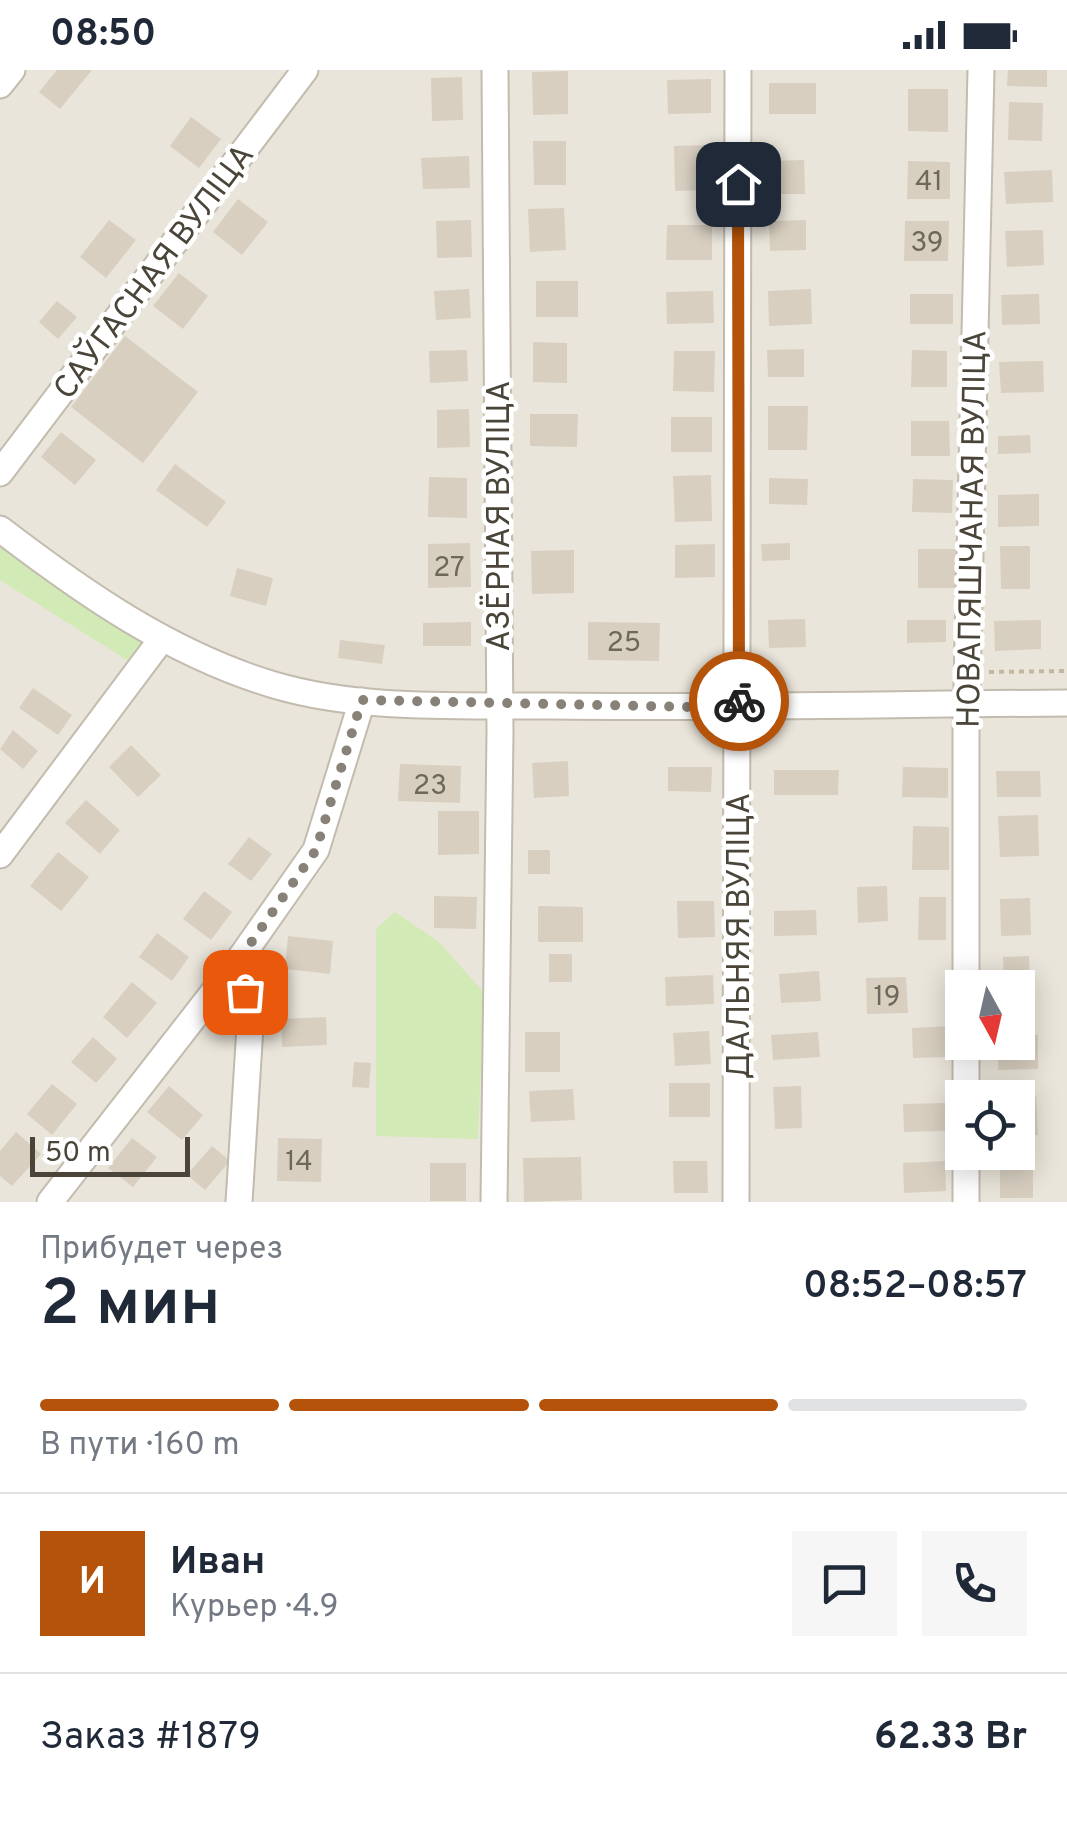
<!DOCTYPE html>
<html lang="ru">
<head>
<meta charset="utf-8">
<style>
	body { margin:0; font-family:Overpass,sans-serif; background:#f6f6f7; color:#1f2937; height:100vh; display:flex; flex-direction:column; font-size:38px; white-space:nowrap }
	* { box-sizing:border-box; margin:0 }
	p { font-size:32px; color:#747a83 }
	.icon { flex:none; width:55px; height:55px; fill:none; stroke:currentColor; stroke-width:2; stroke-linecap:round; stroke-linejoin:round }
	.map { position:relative; height:1132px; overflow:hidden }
	.panel { display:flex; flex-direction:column; background:#fff; flex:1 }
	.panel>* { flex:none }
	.needle { width:65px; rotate:172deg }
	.fabs { position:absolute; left:945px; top:900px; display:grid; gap:20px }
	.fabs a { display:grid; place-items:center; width:90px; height:90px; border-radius:0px; background:#fff; box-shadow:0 5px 25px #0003; font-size:50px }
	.scale { position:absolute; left:30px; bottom:25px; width:160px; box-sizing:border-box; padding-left:10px; border:5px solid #4b4439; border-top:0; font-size:28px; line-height:35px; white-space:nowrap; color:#4b4439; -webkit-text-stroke:8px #fff; paint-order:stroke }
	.pin { position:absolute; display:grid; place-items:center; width:85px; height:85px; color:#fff; margin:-42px; border-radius:20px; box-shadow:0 5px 15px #0006 }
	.courier { position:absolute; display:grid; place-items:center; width:100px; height:100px; margin:-50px; border:8px solid #b45309; border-radius:50%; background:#fff; color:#222; box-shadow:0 2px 12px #0007 }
	.overview em { font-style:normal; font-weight:600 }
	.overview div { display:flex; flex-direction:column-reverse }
	.overview { display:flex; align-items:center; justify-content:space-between; height:170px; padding:0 40px }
	h1 { font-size:65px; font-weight:600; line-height:75px }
	.bar { display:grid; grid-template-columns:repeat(4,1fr); gap:15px 10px; align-content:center; height:120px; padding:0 40px }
	.bar i { height:12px; border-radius:8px; background:#e0e1e3 }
	.bar .on { background:#b45309 }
	.bar p { grid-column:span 4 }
	.line { display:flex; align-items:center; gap:25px; padding:0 40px; border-top:2px solid #e0e1e3 }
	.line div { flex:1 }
	.round { display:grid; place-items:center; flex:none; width:105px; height:105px; border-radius:0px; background:#f6f6f7 }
	.status { display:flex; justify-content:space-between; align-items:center; height:70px; padding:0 50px; background:#fff; direction:ltr }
	.status svg { height:28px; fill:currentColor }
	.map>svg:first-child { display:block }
	.residential { fill:#eae5da; fill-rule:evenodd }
	.green { fill:#d2eab5 }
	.building { fill:#d8cfc1 }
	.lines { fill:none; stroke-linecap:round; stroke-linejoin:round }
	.street-casing { stroke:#c2bbae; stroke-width:29 }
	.path { stroke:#c4b79f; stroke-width:4; stroke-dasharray:5 5; stroke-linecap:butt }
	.street { stroke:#fff; stroke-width:25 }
	.done { stroke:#878178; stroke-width:10; stroke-dasharray:0 18 }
	.route { stroke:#b45309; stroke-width:12 }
	.labels { text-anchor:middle; stroke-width:9; stroke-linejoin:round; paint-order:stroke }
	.number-label { font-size:28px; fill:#6e675b }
	.street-label { font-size:32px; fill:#4b4439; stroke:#fff }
</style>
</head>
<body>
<div class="status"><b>08:50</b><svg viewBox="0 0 49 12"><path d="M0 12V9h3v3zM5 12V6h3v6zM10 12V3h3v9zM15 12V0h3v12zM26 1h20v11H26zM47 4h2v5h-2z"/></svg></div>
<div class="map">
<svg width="1067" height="1132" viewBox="0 0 1067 1132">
	<rect width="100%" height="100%" fill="#f6f3ec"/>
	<path class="residential" d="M0,0H1067V1132H0ZM962,918H1018V972H962ZM962,1028H1018V1082H962Z"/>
	<g class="green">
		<path d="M0,474L147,573L130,592L0,510Z"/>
		<path d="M395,842L439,872L484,923L478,1069L376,1066V859Z"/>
	</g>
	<g class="building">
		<path d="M57,0H92L60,39L39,22Z"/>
		<path d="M1008,0H1047V17L1007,16Z"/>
		<path d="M568,1V44L533,45L532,2Z"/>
		<path d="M462,7L463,50L432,51L431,8Z"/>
		<path d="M711,9V43L668,44L667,10Z"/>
		<rect x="769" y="13" width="47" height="31"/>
		<path d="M908,19H948V62L908,61Z"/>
		<path d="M1009,32L1043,33L1042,71L1008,70Z"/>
		<path d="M191,47L221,69L199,98L170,76Z"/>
		<path d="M533,71H566V115H534Z"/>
		<path d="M712,75L713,120L675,121L674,76Z"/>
		<path d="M469,86L470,118L423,119L421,88Z"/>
		<path d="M804,90L805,124H767V91Z"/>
		<path d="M908,91L950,92V129H907Z"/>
		<path d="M1052,100L1053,132L1006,134L1004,102Z"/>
		<path d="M238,129L268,152L242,185L213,162Z"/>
		<path d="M564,138L566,180L530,182L528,139Z"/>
		<path d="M109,150L136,170L106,208L80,187Z"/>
		<path d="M471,150L472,187L437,188L436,151Z"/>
		<path d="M806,150V180L770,181L769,151Z"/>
		<path d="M905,151H949L948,191H904Z"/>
		<path d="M667,155H712V190H666Z"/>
		<path d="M1043,160L1044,195L1007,197L1005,161Z"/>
		<path d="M179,203L208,226L183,259L153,236Z"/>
		<rect x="536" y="211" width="42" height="36"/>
		<path d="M469,219L471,248L436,250L434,221Z"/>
		<path d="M811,219L812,254L769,256L768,221Z"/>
		<path d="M713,221L714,253L667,254L666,222Z"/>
		<rect x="910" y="224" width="43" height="30"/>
		<path d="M1039,224L1040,254L1002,255L1001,225Z"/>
		<path d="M57,231L77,247L58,269L39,252Z"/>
		<path d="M125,266L198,322L143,393L71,337Z"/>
		<path d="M533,272L567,273V313L533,312Z"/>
		<path d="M804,279V307H768L767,280Z"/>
		<path d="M467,280L468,311L430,313L429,281Z"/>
		<path d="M912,280L947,281V317H911Z"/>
		<path d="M674,281H715L714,322L673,321Z"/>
		<path d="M1043,291L1044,322L1001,323L999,292Z"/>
		<path d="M768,336H808L807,380H768Z"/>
		<path d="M469,339L470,377L437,378V340Z"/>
		<path d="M530,344H578L577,377L530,376Z"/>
		<rect x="671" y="347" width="41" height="35"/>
		<path d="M911,351H949L950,386H911Z"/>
		<path d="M61,362L96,390L75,415L41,387Z"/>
		<path d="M1030,365L1031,383L998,384V366Z"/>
		<path d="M175,394L226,432L207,457L156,420Z"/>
		<path d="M711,405L712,451L675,452L673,406Z"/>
		<path d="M429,407L467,408V448L428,447Z"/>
		<path d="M769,408L808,409L807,435L769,434Z"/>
		<path d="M913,409L953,410L952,443L912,442Z"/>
		<path d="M1039,424V456L998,457V425Z"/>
		<path d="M470,473L471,517L428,518V474Z"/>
		<path d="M790,473V490L762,491L761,474Z"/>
		<path d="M715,474V507L675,508V475Z"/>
		<path d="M1000,476H1030V519H1001Z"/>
		<rect x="918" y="479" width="37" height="39"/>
		<path d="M574,480V523L532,524L531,481Z"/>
		<path d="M237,498L273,508L266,536L230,526Z"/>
		<path d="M805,549L806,577L769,578L768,550Z"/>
		<path d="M907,550H946V572L907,573Z"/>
		<path d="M1041,550V579L995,581L994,551Z"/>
		<path d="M471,552V576H423V553Z"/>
		<path d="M588,552L660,553L659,591L588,590Z"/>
		<path d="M340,570L385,575L382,594L338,588Z"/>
		<path d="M33,618L72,645L58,665L19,638Z"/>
		<path d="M13,660L38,681L23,699L0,679Z"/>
		<path d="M131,675L161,705L138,727L109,697Z"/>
		<path d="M568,691L569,726L534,728L532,693Z"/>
		<path d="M400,694L461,696L460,733L398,731Z"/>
		<path d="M668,697H712L711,722L668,721Z"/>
		<path d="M903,697L948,698V728L902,727Z"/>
		<path d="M774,700H839L838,725H774Z"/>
		<path d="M996,701H1040L1041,727H997Z"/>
		<path d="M86,730L120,760L100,784L65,753Z"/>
		<path d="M438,741H479V784L438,785Z"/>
		<path d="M1038,745L1039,786L1000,787L998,746Z"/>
		<path d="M913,756L949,757V800H912Z"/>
		<path d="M249,767L272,784L251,811L228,794Z"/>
		<rect x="528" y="780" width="22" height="24"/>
		<path d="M58,782L89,807L61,841L30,816Z"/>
		<path d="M887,816L888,851L858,853L857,817Z"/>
		<path d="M204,821L232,842L211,870L183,849Z"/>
		<path d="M434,826L477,827L476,859L434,858Z"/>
		<path d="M919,827H946V870H918Z"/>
		<path d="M1030,828L1031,865L1001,866L1000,829Z"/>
		<path d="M677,831H714L715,867L678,868Z"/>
		<path d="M538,836L583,837V872H538Z"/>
		<path d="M816,840L817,865L774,866V841Z"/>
		<path d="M157,863L189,887L172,911L139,887Z"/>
		<path d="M288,866L333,871L330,904L285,899Z"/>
		<rect x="549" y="884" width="23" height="28"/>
		<path d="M1029,886L1031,928L1018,929V918H1004L1003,887Z"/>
		<path d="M819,901L821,931L781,933L779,904Z"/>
		<path d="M713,905L714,934L666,936L665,907Z"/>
		<path d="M906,907L908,943L867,944L866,908Z"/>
		<path d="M132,912L157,933L127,968L103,947Z"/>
		<path d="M326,947L327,975L282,977L281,949Z"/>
		<path d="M950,956L951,987L913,988L912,958Z"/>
		<path d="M709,961L711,994L675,996L673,963Z"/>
		<rect x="525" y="962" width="35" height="40"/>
		<path d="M818,962L820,987L773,990L771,965Z"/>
		<path d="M1018,965H1038V999L998,1000V972H1018Z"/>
		<path d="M93,967L117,989L96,1013L71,992Z"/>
		<path d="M354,992L371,993L369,1018L352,1017Z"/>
		<rect x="669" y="1013" width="41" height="34"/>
		<path d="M52,1014L77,1034L52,1065L27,1044Z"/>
		<path d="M169,1016L203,1045L182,1070L147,1042Z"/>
		<path d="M801,1016L802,1058L775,1059L773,1017Z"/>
		<path d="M573,1019L575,1050L531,1052L529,1021Z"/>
		<path d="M1036,1026L1038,1065L1018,1066V1027Z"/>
		<path d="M945,1033L946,1061L904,1062L903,1034Z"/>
		<path d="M16,1062L41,1084L12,1116L0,1106V1081Z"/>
		<path d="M132,1068L157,1087L133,1117L108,1098Z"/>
		<path d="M278,1068L322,1069L321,1112L277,1111Z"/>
		<path d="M212,1076L230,1091L205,1120L187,1105Z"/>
		<path d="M581,1087L582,1130L524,1132L523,1088Z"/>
		<path d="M673,1091H707L708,1123H674Z"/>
		<path d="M945,1091L946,1121L904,1123L903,1093Z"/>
		<rect x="430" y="1093" width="36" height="38"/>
		<rect x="1000" y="1093" width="33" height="35"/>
	</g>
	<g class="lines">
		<defs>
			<g id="street">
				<path d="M0,15L12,0"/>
				<path d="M0,403L305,0"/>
				<path d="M0,459C85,524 171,584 274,615C362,641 462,635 553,636C724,638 895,634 1067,633"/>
				<path d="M0,785L161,570"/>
				<path d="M966,918V660L981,0"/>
				<path d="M966,972V1028"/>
				<path d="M966,1082V1132"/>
				<path d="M50,1132L241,887L316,780L362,631"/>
				<path d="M239,1132L250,957L241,887"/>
				<path d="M494,1132L500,662L495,0"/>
				<path d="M736,1132L738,0"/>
			</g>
		</defs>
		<use href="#street" class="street-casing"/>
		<path class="path" d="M989,602L1067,601"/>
		<use href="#street" class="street"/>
	</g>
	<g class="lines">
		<path class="done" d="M245,922L241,887L316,780L362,630L739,638V631"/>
		<path class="route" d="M738,114L739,631"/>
	</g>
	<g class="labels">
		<g class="number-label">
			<text x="929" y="120">41</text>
			<text x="927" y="181">39</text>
			<text x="449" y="506">27</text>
			<text x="624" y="581">25</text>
			<text x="430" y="724">23</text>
			<text x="887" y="935">19</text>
			<text x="299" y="1100">14</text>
		</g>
		<g class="street-label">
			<text transform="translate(153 201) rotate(-53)" y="11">САЎГАСНАЯ ВУЛІЦА</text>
			<text transform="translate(498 446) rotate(-90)" y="11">АЗЁРНАЯ ВУЛІЦА</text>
			<text transform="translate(971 459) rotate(-89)" y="11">НОВАПЯШЧАНАЯ ВУЛІЦА</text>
			<text transform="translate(738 866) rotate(-90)" y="11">ДАЛЬНЯЯ ВУЛІЦА</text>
		</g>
	</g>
</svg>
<div class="fabs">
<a><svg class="needle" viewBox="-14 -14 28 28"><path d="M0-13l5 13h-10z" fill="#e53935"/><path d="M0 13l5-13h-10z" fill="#747a83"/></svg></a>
<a><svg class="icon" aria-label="locate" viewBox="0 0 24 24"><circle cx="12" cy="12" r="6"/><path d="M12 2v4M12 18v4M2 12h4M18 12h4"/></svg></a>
</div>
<div class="scale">50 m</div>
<div class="pin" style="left:245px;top:922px;background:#ea580c"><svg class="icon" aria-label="bag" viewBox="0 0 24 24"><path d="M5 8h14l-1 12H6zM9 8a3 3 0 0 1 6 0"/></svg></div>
<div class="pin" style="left:738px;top:114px;background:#1f2937"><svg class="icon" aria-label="home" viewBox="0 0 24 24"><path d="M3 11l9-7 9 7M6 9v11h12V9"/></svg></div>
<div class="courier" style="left:739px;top:631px"><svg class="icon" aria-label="bike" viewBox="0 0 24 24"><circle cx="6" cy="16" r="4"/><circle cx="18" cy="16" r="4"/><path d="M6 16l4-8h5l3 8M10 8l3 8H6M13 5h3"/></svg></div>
</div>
<section class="panel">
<div class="overview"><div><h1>2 мин</h1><p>Прибудет через</p></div><em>08:52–08:57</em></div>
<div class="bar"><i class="on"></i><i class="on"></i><i class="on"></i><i></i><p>В пути · 160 m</p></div>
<div class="line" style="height:180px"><b class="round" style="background:#b45309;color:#fff">И</b><div><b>Иван</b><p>Курьер · 4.9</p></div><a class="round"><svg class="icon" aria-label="chat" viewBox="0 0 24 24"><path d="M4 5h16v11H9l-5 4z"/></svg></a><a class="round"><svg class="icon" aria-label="phone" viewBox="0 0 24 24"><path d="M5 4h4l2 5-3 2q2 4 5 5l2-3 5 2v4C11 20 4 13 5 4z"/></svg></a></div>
<div class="line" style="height:130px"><div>Заказ #1879</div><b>62.33 Br</b></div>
</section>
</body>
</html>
